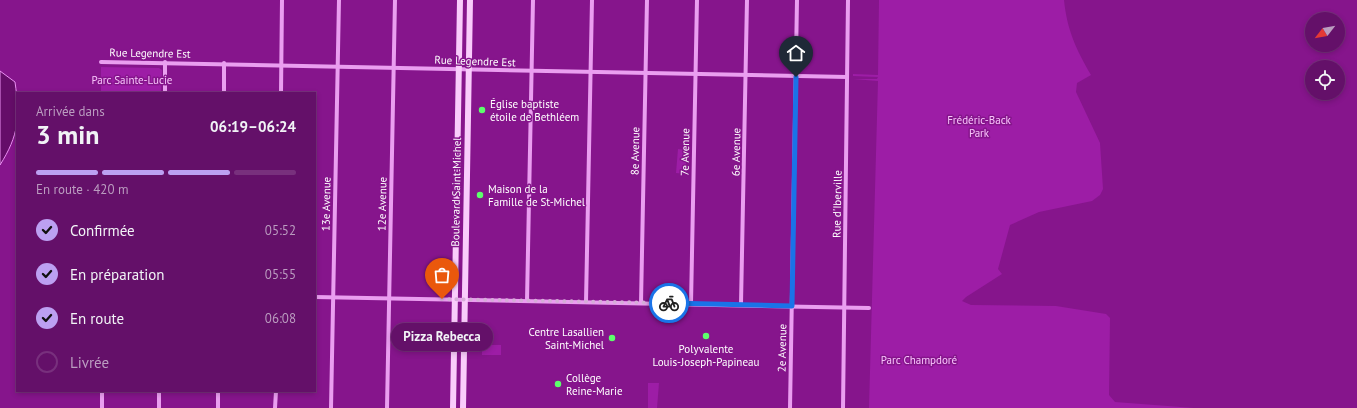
<!DOCTYPE html>
<html lang="fr">
<head>
<meta charset="utf-8">
<style>
	body { margin:0; font-family:"PT Sans",sans-serif; background:#6c1e71; color:#f1f3f6; height:100vh; display:flex; flex-direction:column; font-size:15px; white-space:nowrap }
	* { box-sizing:border-box; margin:0 }
	p { font-size:13px; color:#bb9dc0 }
	.icon { flex:none; width:22px; height:22px; fill:none; stroke:currentColor; stroke-width:2; stroke-linecap:round; stroke-linejoin:round }
	.map { position:relative; flex:1; overflow:hidden }
	.panel { position:absolute; left:16px; top:92px; width:300px; height:300px; display:flex; flex-direction:column; background:#641069; border-radius:0px; box-shadow:0 2px 6px #0003,0 0 0 1px #78307d }
	.panel>* { flex:none }
	.needle { width:26px; rotate:239deg }
	.buttons { position:absolute; left:1305px; top:12px; display:grid; gap:8px }
	.buttons a { display:grid; place-items:center; width:40px; height:40px; border-radius:50%; background:#641069; box-shadow:0 2px 6px #0003,0 0 0 1px #78307d; font-size:20px }
	.pin { position:absolute; display:grid; place-items:center; width:34px; height:34px; color:#fff; margin:-41px -17px; border-radius:50% 50% 50% 0; rotate:-45deg; box-shadow:0 0 4px #0007 }
	.pin .icon { rotate:45deg }
	.courier { position:absolute; display:grid; place-items:center; width:40px; height:40px; margin:-20px; border:3px solid #1a73e8; border-radius:50%; background:#fff; color:#222; box-shadow:0 1px 5px #0007 }
	.bubble { position:absolute; height:28px; border-radius:14px; background:#641069; box-shadow:0 2px 6px #0003,0 0 0 1px #78307d; font-size:13px; font-weight:800; line-height:28px; text-align:center }
	.headline em { font-style:normal; font-weight:800 }
	.headline div { display:flex; flex-direction:column-reverse }
	.headline { display:flex; align-items:center; justify-content:space-between; height:68px; padding:0 20px }
	h1 { font-size:26px; font-weight:800; line-height:30px }
	.bar { display:grid; grid-template-columns:repeat(4,1fr); gap:6px 4px; align-content:center; height:48px; padding:0 20px }
	.bar i { height:5px; border-radius:3px; background:#78307d }
	.bar .current { background:#bca0f2 }
	.bar p { grid-column:span 4 }
	ol { padding:0 20px; list-style:none }
	li { display:flex; align-items:center; gap:12px; height:44px }
	li p { margin-inline-start:auto }
	li .icon { padding:4px; border-radius:50%; background:#bca0f2; color:#111; stroke-width:4 }
	li:last-child { color:#bb9dc0 }
	li i { width:22px; height:22px; border:2px solid #78307d; border-radius:50% }
	.map>svg:first-child { display:block }
	.green { fill:#9d1da6 }
	.water { fill:#650d69; stroke:#eb90f3 }
	.lines { fill:none; stroke-linecap:round; stroke-linejoin:round }
	.street { stroke:#ea9ef0; stroke-width:4 }
	.secondary { stroke:#f9ccfb; stroke-width:6 }
	.done { stroke:#d5add7; stroke-width:4; stroke-dasharray:0 7.2 }
	.route { stroke:#1a73e8; stroke-width:5 }
	.poi-dot { fill:#5dff6c; stroke:#86158c; stroke-width:1.5 }
	.labels { text-anchor:middle; stroke-width:3; stroke-linejoin:round; paint-order:stroke }
	.street-label { font-size:11px; fill:#fff; stroke:#86158c }
	.park-label { font-size:11px; fill:#f8c4fb; stroke:#86158c }
	.poi-label { font-size:11px; fill:#fff; stroke:#86158c; text-anchor:start }
</style>
</head>
<body>
<div class="map">
<svg width="1357" height="408" viewBox="0 0 1357 408">
	<rect width="100%" height="100%" fill="#86158c"/>
	<g class="green">
		<path d="M879,0H1064C1067,30 1076,49 1091,75L1077,83L1076,92L1100,143L1103,189L1100,195L1092,201L1039,212L1010,225L998,269L1002,274L966,297L962,301L971,305L1056,306L1106,314L1110,318L1109,395L1115,402L1194,408H869L878,81L853,79H877L878,77L853,76V74L878,75Z"/>
		<path d="M101,67L159,68L162,70L161,93H101Z"/>
		<path d="M678,149L686,150V174L676,173Z"/>
		<rect x="482" y="345" width="19" height="10"/>
		<path d="M648,383H659L657,408H648Z"/>
	</g>
	<path class="water" d="M0,71L15,82C20,117 19,135 0,165Z"/>
	<g class="lines">
		<g class="street">
			<path d="M101,62L847,77"/>
			<path d="M165,93V62"/>
			<path d="M224,93V63"/>
			<path d="M281,93L282,0"/>
			<path d="M315,297L869,308"/>
			<path d="M527,301L533,0"/>
			<path d="M586,302L592,0"/>
			<path d="M641,303L647,0"/>
			<path d="M691,304L697,0"/>
			<path d="M741,304L747,0"/>
			<path d="M102,408V391"/>
			<path d="M159,408V391"/>
			<path d="M218,408V391"/>
			<path d="M275,408L276,391"/>
			<path d="M331,408L339,0"/>
			<path d="M387,408L395,0"/>
			<path d="M790,408L797,0"/>
			<path d="M843,408L848,0"/>
		</g>
		<g class="secondary">
			<path d="M453,408L460,0"/>
			<path d="M463,408L470,0"/>
		</g>
	</g>
	<g class="lines">
		<path class="done" d="M442,299L669,303"/>
		<path class="route" d="M669,303L792,306L796,77"/>
	</g>
	<g class="poi-dot">
		<circle cx="482" cy="110" r="4"/>
		<circle cx="480" cy="195" r="4"/>
		<circle cx="706" cy="336" r="4"/>
		<circle cx="612" cy="338" r="4"/>
		<circle cx="558" cy="384" r="4"/>
	</g>
	<g class="labels">
		<g class="street-label">
			<text transform="translate(150 53) rotate(1)" y="4">Rue Legendre Est</text>
			<text transform="translate(475 61) rotate(2)" y="4">Rue Legendre Est</text>
			<text transform="translate(635 151) rotate(-89)" y="4">8e Avenue</text>
			<text transform="translate(685 152) rotate(-89)" y="4">7e Avenue</text>
			<text transform="translate(736 152) rotate(-89)" y="4">6e Avenue</text>
			<text transform="translate(456 192) rotate(-89)" y="4">Boulevard Saint-Michel</text>
			<text transform="translate(326 204) rotate(-89)" y="4">13e Avenue</text>
			<text transform="translate(382 204) rotate(-89)" y="4">12e Avenue</text>
			<text transform="translate(837 204) rotate(-89)" y="4">Rue d'Iberville</text>
			<text transform="translate(782 348) rotate(-89)" y="4">2e Avenue</text>
		</g>
		<g class="park-label">
			<text x="132" y="84">Parc Sainte-Lucie</text>
			<text x="979" y="124">Frédéric-Back<tspan x="979" dy="13">Park</tspan></text>
			<text x="919" y="364">Parc Champdoré</text>
		</g>
		<g class="poi-label">
			<text x="490" y="108">Église baptiste<tspan x="490" dy="13">étoile de Bethléem</tspan></text>
			<text x="488" y="193">Maison de la<tspan x="488" dy="13">Famille de St-Michel</tspan></text>
			<text x="604" y="336" text-anchor="end">Centre Lasallien<tspan x="604" dy="13">Saint-Michel</tspan></text>
			<text x="706" y="353" text-anchor="middle">Polyvalente<tspan x="706" dy="13">Louis-Joseph-Papineau</tspan></text>
			<text x="566" y="382">Collège<tspan x="566" dy="13">Reine-Marie</tspan></text>
		</g>
	</g>
</svg>
<div class="buttons">
<a><svg class="needle" viewBox="-14 -14 28 28"><path d="M0-13l5 13h-10z" fill="#e53935"/><path d="M0 13l5-13h-10z" fill="#bb9dc0"/></svg></a>
<a><svg class="icon" aria-label="locate" viewBox="0 0 24 24"><circle cx="12" cy="12" r="6"/><path d="M12 2v4M12 18v4M2 12h4M18 12h4"/></svg></a>
</div>
<div class="pin" style="left:442px;top:299px;background:#ea580c"><svg class="icon" aria-label="bag" viewBox="0 0 24 24"><path d="M5 8h14l-1 12H6zM9 8a3 3 0 0 1 6 0"/></svg></div>
<div class="pin" style="left:796px;top:77px;background:#1f2937"><svg class="icon" aria-label="home" viewBox="0 0 24 24"><path d="M3 11l9-7 9 7M6 9v11h12V9"/></svg></div>
<div class="courier" style="left:669px;top:303px"><svg class="icon" aria-label="bike" viewBox="0 0 24 24"><circle cx="6" cy="16" r="4"/><circle cx="18" cy="16" r="4"/><path d="M6 16l4-8h5l3 8M10 8l3 8H6M13 5h3"/></svg></div>
<div class="bubble" style="left:391px;top:323px;width:102px">Pizza Rebecca</div>
<section class="panel">
<div class="headline"><div><h1>3 min</h1><p>Arrivée dans</p></div><em>06:19–06:24</em></div>
<div class="bar"><i class="current"></i><i class="current"></i><i class="current"></i><i></i><p>En route · 420 m</p></div>
<ol>
<li><svg class="icon" aria-label="check" viewBox="0 0 24 24"><path d="M5 12l5 5 9-10"/></svg>Confirmée<p>05:52</p></li>
<li><svg class="icon" aria-label="check" viewBox="0 0 24 24"><path d="M5 12l5 5 9-10"/></svg>En préparation<p>05:55</p></li>
<li><svg class="icon" aria-label="check" viewBox="0 0 24 24"><path d="M5 12l5 5 9-10"/></svg>En route<p>06:08</p></li>
<li><i></i>Livrée</li>
</ol>
</section>
</div>
</body>
</html>
